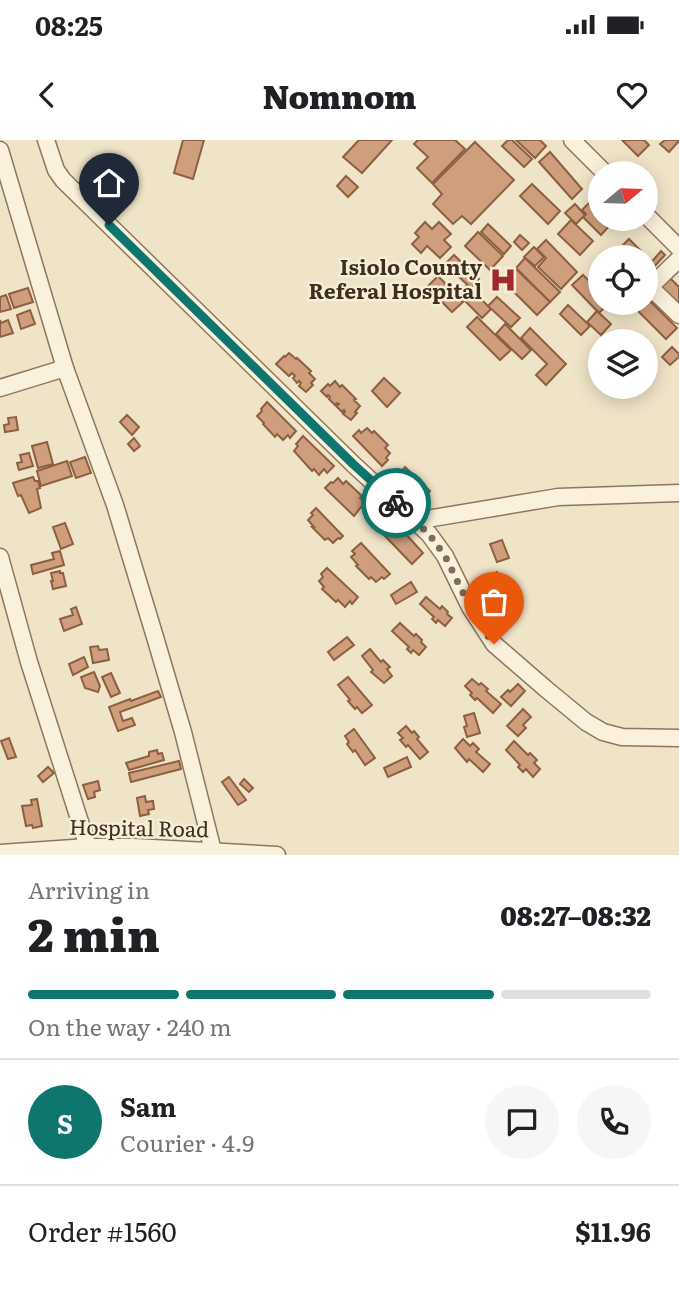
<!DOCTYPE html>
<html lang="en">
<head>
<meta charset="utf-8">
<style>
	body { margin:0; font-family:Literata,serif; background:#f6f6f6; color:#202124; height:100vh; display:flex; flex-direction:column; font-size:26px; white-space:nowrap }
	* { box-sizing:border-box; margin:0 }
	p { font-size:23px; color:#757577 }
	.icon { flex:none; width:38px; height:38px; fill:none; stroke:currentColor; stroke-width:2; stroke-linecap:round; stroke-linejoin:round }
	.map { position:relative; height:715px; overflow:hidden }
	.panel { display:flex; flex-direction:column; background:#fff; flex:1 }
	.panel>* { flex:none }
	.needle { width:46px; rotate:71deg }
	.tools { position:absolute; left:588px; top:21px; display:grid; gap:14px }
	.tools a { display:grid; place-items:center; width:70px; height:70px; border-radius:50%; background:#fff; box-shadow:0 4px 18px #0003; font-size:35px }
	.pin { position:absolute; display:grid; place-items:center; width:60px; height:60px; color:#fff; margin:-72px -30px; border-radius:50% 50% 50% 0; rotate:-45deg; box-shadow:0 0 7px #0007 }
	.pin .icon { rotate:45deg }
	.courier { position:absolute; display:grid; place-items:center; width:70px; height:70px; margin:-35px; border:5px solid #0f766e; border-radius:50%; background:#fff; color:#222; box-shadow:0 2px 9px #0007 }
	.head em { font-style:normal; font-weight:800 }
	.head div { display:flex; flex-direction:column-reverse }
	.head { display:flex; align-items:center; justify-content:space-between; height:119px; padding:0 28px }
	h1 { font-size:46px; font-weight:800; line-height:52px }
	.bar { display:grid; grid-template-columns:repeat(4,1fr); gap:10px 7px; align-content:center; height:84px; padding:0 28px }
	.bar i { height:9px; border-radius:5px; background:#e0e0e0 }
	.bar .selected { background:#0f766e }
	.bar p { grid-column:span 4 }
	.line { display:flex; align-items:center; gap:18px; padding:0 28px; border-top:2px solid #e0e0e0 }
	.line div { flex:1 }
	.round { display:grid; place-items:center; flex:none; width:74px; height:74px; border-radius:37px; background:#f6f6f6 }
	.status { display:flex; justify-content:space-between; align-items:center; height:49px; padding:0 35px; background:#fff; direction:ltr }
	.status svg { height:19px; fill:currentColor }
	header { display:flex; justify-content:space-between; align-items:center; height:91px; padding:0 28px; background:#fff; font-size:32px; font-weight:800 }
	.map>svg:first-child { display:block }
	.building { fill:#cf9f7d; stroke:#8d5f41; stroke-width:2 }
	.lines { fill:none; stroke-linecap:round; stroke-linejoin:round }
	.minor-casing { stroke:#8d765c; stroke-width:19 }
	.minor { stroke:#faf1dc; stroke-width:16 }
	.done { stroke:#7c6e5b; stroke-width:7; stroke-dasharray:0 12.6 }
	.route { stroke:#0f766e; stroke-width:9 }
	.labels { text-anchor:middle; stroke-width:5; stroke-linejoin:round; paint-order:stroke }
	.poi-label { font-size:21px; font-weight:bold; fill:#3d2e20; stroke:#f7eed8; text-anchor:end }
	.street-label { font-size:21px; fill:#3d2e20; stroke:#f7eed8 }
</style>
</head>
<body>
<div class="status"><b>08:25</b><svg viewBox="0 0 49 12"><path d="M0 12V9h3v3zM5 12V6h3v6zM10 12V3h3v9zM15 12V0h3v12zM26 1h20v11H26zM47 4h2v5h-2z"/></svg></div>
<header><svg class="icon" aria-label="back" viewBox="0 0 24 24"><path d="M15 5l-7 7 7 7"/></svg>Nomnom<svg class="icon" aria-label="heart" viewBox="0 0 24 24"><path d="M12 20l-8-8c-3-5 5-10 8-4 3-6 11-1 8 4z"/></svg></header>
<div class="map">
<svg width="679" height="715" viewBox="0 0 679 715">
	<rect width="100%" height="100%" fill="#f0e4c8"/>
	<g class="building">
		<path d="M183,0H204L193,39L174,33Z"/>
		<path d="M359,0H392L362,33L343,17Z"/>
		<path d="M418,0H455L465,9L432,43L417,28L428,17L414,4Z"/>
		<path d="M508,0H512L532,19L524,27L502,6Z"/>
		<path d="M516,0H540L546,6L535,18Z"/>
		<path d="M622,0H644L649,5L638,16Z"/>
		<path d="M665,0H679V1L669,12L660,4Z"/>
		<path d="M475,2L514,40L471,84L462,76L453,84L433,64L442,54L433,44Z"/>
		<path d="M550,12L582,49L572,59L539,22Z"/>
		<path d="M346,36L358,47L348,57L337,46Z"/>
		<path d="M532,44L560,71L548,84L520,56Z"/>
		<path d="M591,61L600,70V79H609L613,82L601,95L583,77L586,74L582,70Z"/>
		<path d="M575,64L585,75L576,84L565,73Z"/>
		<path d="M571,80L593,101L580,115L558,94Z"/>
		<path d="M425,82L432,89L439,82L451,94L444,100L451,107L440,118L427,106L421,113L412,104L419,97L415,93Z"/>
		<path d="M488,84L511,106L504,114L481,92Z"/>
		<path d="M478,92L503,116L490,130L465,106Z"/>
		<path d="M520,95L529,103L522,110L514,102Z"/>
		<path d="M629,99L651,121L646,127V117H627L619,109Z"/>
		<path d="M546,100L577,132L561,149L538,127L546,118L537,109Z"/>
		<path d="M534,107L544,117L535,126L524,117Z"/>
		<path d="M661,111L665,115L652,129L648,126Z"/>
		<path d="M454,115L479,139L471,148L445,124Z"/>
		<path d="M525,118L560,152L550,162L516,128Z"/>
		<path d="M515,128L550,162L537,175L503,141Z"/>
		<path d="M583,135L600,152V163H609L599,173L572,145Z"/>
		<path d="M438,136L463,162L452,172L427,147Z"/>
		<path d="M669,137L679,147V167L659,147Z"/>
		<path d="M467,145L491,169L482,178L458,154Z"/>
		<path d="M28,148L33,162L14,168L9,154Z"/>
		<path d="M6,155L11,169L0,172V157Z"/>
		<path d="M497,157L520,178L511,187L488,166Z"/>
		<path d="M646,157L677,188L666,199L630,163H646Z"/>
		<path d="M568,165L590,186L581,195L560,174Z"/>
		<path d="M30,170L35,184L21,189L17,175Z"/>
		<path d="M597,171L611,184L601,195L587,182Z"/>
		<path d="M477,177L511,210L500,220L467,187Z"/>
		<path d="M0,180L1,183L8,180L13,193L0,197Z"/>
		<path d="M505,184L531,210L522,219L496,194Z"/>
		<path d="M530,188L566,224L546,245L536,235L547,224L521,198Z"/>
		<path d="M672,207L679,214V217L670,225L662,217Z"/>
		<path d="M289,213L296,219L297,218L311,231L309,233L315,239L311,243L313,245L306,252L299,246L301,243L299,241L297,243L293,238L295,236L292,233L289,236L276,224L284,216L285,217Z"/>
		<path d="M384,238L400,253L387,267L372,251Z"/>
		<path d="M335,241L340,247L342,245L356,259L354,260L360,266L355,272L357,273L351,280L343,274L345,272L344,270L342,272L336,266L339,264L337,263L335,265L329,259L330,257L328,255L327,257L321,251L328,244L330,246Z"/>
		<path d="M267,262L296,291L290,298L288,295L283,300L277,294L275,297L263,284L264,283L257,276L262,271L261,269Z"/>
		<path d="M127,275L139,287L132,295L120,282Z"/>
		<path d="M16,277L18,290L5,292L4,285L9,284L8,278Z"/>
		<path d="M367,288L372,293L374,291L388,305L385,308L390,313L386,318L388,320L382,326L353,296L359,290L361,293Z"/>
		<path d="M303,296L334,326L327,333L324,329L319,335L314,329L312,331L294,311L298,306L296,304Z"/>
		<path d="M134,298L140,306L134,311L128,304Z"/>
		<path d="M47,302L53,324L38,328L32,306Z"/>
		<path d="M29,313L33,326L19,330L17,323L22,322L20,315Z"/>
		<path d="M85,317L91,333L76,338L70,322Z"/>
		<path d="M67,321L72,336L41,346L37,331Z"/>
		<path d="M405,327L430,351L419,363L392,336L398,329L401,332Z"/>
		<path d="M33,337L35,341H38L40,348L37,349L41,368L29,373L21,355L18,356L13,343Z"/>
		<path d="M338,338L343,344L346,341L362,356L360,358L365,362L354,376L325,348L331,342L333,343Z"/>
		<path d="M316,368L343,396L340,399L338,398L333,403L328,398L325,400L312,387H314L308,380L313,375L311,373Z"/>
		<path d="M65,383L73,404L61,409L53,387Z"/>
		<path d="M396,387L403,394L404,392L423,413L412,424L384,395L389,390L391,392Z"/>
		<path d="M502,400L509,418L497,422L490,404Z"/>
		<path d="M361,403L390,434L384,439L382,437L376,442L371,437L369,439L356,426L358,425L351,417L355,414L352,411Z"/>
		<path d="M60,411L64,425L33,434L31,425L54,419L52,413Z"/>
		<path d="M327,428L358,457L352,464L350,461L345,467L338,460L336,462L322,449L324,447L319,441L323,437L321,434Z"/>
		<path d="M60,431V433H63L66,446L53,449L51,441H53L51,433Z"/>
		<path d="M497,432L511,467L502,471L495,452L489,454L486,447L491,446L487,436Z"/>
		<path d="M411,442L417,452L396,464L391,455Z"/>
		<path d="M426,457L440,469L442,466L448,472L447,474L452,478L445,486L438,480L436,483L432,479L434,477L420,464Z"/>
		<path d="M76,467L82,484L64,491L60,479L73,475L71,469Z"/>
		<path d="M400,483L414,496L416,494L422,500L421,502L426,507L419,515L413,510L411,513L407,509L409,507L392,491Z"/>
		<path d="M347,497L354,505L334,520L328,512Z"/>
		<path d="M98,506L99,510L107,509L109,520L93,523L90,507Z"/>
		<path d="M370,509L381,522L383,520L390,527L387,529L392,536L384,543L371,532L373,530L362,516Z"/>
		<path d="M84,517L88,527L73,535L69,524Z"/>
		<path d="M94,532L100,546L98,552L85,548L81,537Z"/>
		<path d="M111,533L120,553L111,557L102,537Z"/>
		<path d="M348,537L372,565L362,573L357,567L355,569L348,561L350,560L338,545Z"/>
		<path d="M472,539L479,545L481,543L488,549L486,551L501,564L493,573L477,558L475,560L470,555L472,553L465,546Z"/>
		<path d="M518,544L525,551L511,566L501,557L508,550L510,552Z"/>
		<path d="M158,551L161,557L120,572L123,581L132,578L135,585L118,591L109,567L130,559L131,561Z"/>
		<path d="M523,569L531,577L523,585L526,588L518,596L507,586Z"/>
		<path d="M474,573L480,593L467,597L464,587L467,586L464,576Z"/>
		<path d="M406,586L412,593L414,591L419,597L417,599L428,612L420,619L408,605L406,607L400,600L403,598L398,593Z"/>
		<path d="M354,589L375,618L365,625L355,610L353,612L347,604L349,602L345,596Z"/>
		<path d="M9,598L16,617L8,619L1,601Z"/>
		<path d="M463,599L470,606L473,603L479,609L476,612L490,624L483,632L469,619L467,622L455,608Z"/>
		<path d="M514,601L528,615L530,613L537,620L534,623L540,629L533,637L526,629L523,632L518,627L520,625L506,610Z"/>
		<path d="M157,610L158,614L162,613L164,620L129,630L126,623L149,616V612Z"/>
		<path d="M407,617L411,627L388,637L384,628Z"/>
		<path d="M179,621L181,629L131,642L129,633Z"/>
		<path d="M48,627L54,633L43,642L38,636Z"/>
		<path d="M229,637L246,660L238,665L222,642Z"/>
		<path d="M244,639L253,648L249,652L240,644Z"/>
		<path d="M98,641L100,650L94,652L95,657L88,659L83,645Z"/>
		<path d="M145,656L146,662L153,661L154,669L148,670L149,674L140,676L137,658Z"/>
		<path d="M37,659L42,686L33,688L32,685L26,686L22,666L32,665L31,660Z"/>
	</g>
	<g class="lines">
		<defs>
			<g id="minor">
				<path d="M46,0L56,30L63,40L353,324L429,394L445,416L470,467L494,504L546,549L586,582L603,592L622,597L679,598"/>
				<path d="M572,0L605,33"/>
				<path d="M0,10L65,228"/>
				<path d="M646,75L679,108"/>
				<path d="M679,119L652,145V149L679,175"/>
				<path d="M0,248L65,228L115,365L155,497L183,592L213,711"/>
				<path d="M415,381L558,357L679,353"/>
				<path d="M0,417L29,522L88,707"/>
				<path d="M0,713L88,707H134L277,715"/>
			</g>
		</defs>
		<use href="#minor" class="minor-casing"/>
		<use href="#minor" class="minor"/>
	</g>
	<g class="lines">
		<path class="done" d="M396,363L429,394L445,416L470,467L480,485L494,504"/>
		<path class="route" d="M109,85L353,324L396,363"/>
	</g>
	<defs>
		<symbol id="hospital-bare" viewBox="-9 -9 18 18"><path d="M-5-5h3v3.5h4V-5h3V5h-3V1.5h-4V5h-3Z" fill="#9e2a2b" stroke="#f7eed8" stroke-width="2.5" paint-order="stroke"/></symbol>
	</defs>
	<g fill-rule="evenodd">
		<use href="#hospital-bare" x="484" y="121" width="38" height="38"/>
	</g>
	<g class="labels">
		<g class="poi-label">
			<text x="482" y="135">Isiolo County<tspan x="482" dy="24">Referal Hospital</tspan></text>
		</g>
		<g class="street-label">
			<text transform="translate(139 689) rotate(1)" y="7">Hospital Road</text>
		</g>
	</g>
</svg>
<div class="tools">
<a><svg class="needle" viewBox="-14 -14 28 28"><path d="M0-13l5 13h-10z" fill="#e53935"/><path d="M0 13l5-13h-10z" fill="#757577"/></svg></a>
<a><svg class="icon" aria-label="locate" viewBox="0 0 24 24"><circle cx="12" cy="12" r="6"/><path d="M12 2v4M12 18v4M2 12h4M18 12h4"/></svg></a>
<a><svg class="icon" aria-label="layers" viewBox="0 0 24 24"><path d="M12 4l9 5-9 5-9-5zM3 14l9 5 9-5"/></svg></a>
</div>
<div class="pin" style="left:494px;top:504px;background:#ea580c"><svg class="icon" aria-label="bag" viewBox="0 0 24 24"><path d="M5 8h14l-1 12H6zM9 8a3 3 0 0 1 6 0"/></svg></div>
<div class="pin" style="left:109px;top:85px;background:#1f2937"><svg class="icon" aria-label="home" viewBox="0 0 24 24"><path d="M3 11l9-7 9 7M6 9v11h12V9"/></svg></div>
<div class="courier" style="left:396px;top:363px"><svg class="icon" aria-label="bike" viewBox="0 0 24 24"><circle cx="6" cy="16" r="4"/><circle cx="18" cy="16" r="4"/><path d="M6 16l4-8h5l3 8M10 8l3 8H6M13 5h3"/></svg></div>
</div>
<section class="panel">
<div class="head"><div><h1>2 min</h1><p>Arriving in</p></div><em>08:27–08:32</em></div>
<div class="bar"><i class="selected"></i><i class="selected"></i><i class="selected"></i><i></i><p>On the way · 240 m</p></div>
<div class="line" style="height:126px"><b class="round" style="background:#0f766e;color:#fff">S</b><div><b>Sam</b><p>Courier · 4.9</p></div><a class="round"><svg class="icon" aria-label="chat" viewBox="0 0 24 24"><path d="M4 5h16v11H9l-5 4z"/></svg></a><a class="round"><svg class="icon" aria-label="phone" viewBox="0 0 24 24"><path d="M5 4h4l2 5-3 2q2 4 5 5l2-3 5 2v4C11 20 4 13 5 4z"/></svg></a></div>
<div class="line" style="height:91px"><div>Order #1560</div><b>$11.96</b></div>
</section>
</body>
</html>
